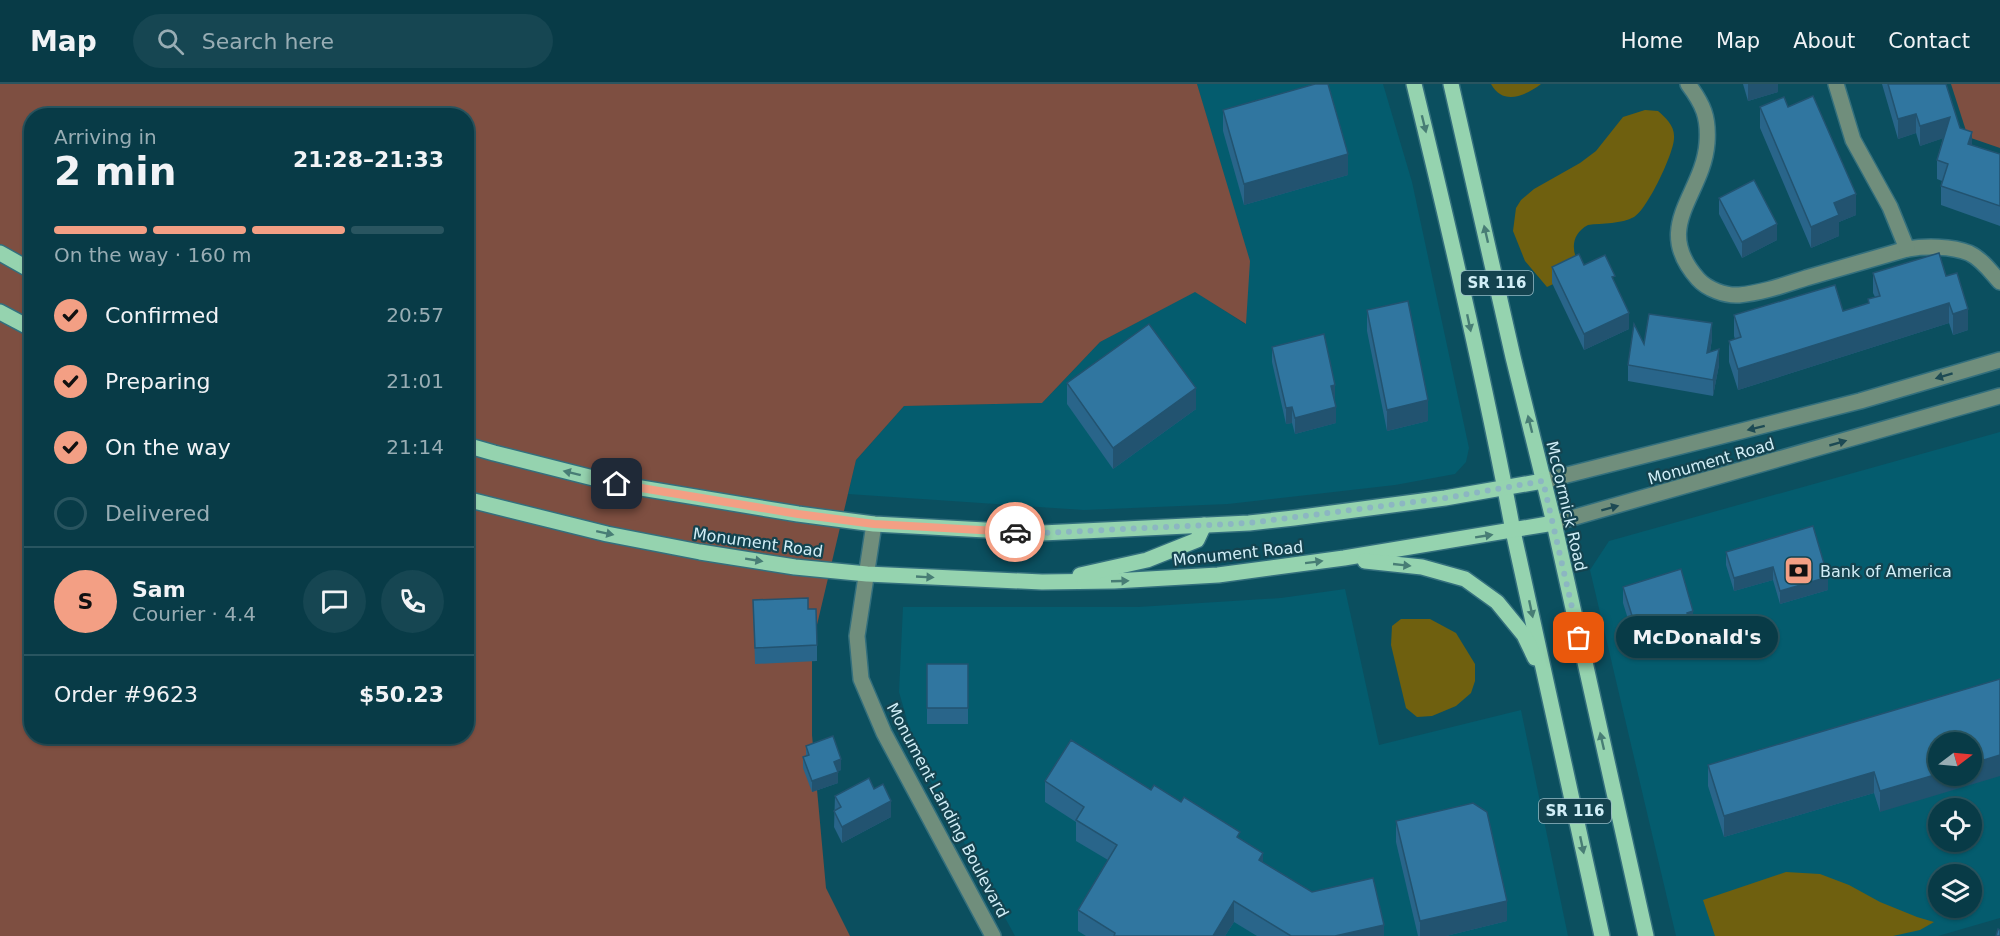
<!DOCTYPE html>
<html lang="en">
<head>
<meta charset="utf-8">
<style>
	body { margin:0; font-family:"DejaVu Sans",sans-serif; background:#164652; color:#f1f3f6; height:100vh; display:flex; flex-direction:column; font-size:22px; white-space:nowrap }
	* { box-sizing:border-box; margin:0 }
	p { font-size:20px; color:#98adb4 }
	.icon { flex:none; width:33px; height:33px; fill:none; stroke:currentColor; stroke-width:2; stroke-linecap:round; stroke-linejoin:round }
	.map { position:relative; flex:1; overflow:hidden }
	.details { position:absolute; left:24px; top:24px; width:450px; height:636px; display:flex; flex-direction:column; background:#083b47; border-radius:24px; box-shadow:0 2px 4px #0004,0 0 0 2px #295560 }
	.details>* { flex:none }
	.needle { width:39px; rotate:74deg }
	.buttons { position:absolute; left:1928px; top:648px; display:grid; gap:12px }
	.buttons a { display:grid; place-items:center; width:54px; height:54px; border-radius:50%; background:#083b47; box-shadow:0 2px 4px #0004,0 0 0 2px #295560; font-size:30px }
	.pin { position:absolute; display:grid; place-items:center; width:51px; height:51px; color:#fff; margin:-26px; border-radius:12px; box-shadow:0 3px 9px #0006 }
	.courier { position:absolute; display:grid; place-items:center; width:60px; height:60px; margin:-30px; border:4px solid #f39f84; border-radius:50%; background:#fff; color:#222; box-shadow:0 2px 8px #0007 }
	.bubble { position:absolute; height:42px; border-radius:21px; background:#083b47; box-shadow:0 2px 4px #0004,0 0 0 2px #295560; font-size:20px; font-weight:700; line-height:42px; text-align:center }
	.headline em { font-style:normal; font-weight:700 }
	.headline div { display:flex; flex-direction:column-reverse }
	.headline { display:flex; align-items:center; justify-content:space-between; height:102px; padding:0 30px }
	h1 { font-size:39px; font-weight:700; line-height:45px }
	.bar { display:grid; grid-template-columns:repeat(4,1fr); gap:9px 6px; align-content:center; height:72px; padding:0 30px }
	.bar i { height:8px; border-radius:4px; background:#295560 }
	.bar .on { background:#f39f84 }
	.bar p { grid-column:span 4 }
	.line { display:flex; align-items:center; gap:15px; padding:0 30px; border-top:2px solid #295560 }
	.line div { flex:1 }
	.round { display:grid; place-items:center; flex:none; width:63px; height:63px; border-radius:32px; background:#164652 }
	ol { padding:0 30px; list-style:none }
	li { display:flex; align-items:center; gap:18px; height:66px }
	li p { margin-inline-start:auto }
	li .icon { padding:6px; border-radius:50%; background:#f39f84; color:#111; stroke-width:4 }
	li:last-child { color:#98adb4 }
	li i { width:33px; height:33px; border:3px solid #295560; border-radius:50% }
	header { display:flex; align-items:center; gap:36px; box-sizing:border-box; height:84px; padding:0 30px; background:#083b47; border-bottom:2px solid #295560 }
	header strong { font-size:28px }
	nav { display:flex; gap:33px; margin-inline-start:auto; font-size:21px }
	.search { width:420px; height:54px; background:#164652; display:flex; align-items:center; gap:15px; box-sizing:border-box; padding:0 21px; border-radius:33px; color:#98adb4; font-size:22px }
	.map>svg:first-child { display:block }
	.built { fill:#045c6e; fill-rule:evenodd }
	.green { fill:#7e4f41; fill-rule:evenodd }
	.water { fill:#6f600f }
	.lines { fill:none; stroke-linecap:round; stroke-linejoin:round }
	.minor-casing { stroke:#336f7d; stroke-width:18 }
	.major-casing { stroke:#336f7d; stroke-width:18 }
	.minor { stroke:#708e7c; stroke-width:15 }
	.major { stroke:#95d3af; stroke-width:15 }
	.wall { fill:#29658a }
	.shaded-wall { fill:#225370 }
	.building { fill:#3076a0; stroke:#225370; stroke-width:1.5 }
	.oneway { fill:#487d75 }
	.oneway2 { fill:#1d4a54 }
	.done { stroke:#8cb6c2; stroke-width:6; stroke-dasharray:0 10.8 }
	.route { stroke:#f39f84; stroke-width:8 }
	.labels { text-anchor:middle; stroke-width:4.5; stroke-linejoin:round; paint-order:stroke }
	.shield { fill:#14434f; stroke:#98bbc5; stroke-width:1.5 }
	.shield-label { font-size:15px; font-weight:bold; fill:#d1eef7 }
	.street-label { font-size:16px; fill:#d1eef7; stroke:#14434f }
	.poi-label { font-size:16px; fill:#d1eef7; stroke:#14434f; text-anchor:start }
</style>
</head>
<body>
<header>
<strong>Map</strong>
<div class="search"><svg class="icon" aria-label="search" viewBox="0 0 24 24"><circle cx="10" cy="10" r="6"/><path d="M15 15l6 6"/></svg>Search here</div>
<nav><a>Home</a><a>Map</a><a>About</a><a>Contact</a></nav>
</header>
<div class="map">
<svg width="2000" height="852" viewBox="0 0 2000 852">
	<rect width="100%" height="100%" fill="#0b4f5f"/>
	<g class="built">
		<path d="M1197,0H1383L1412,98L1469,364L1466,378L1455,390L1395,401L1228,420L1084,426L848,410L856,376L904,322L1042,319L1100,258L1195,207L1245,240L1222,88Z"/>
		<path d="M2000,348V834L1938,852H1676L1590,486L1609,457ZM1938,658H1971V692H1938ZM1938,724H1971V758H1938ZM1938,790H1971V824H1938Z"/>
		<path d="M1345,505L1379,661L1521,626L1568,852H1015L918,674L899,608L903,523H1138L1281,514Z"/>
	</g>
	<g class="green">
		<path d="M0,0H1197L1250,177L1246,240L1195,208L1100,258L1042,319L904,322L856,376L812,562V651L826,804L850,852H0ZM32,32H466V652H32Z"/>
		<path d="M1951,0H2000V64L1968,53Z"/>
	</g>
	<g class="water">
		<path d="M1491,0H1541C1525,12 1503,22 1491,0Z"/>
		<path d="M1645,26L1658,27C1666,34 1675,42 1674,54C1674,69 1647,126 1634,133C1622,140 1602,139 1588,141C1569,151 1571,171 1583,186L1547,203L1525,177L1513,147L1516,124L1521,116L1534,105L1580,79L1596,67L1623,33Z"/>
		<path d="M1401,535H1430L1456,549L1475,580V597L1471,609L1456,622L1432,632L1417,633L1406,624L1391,561L1392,542Z"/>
		<path d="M1786,788L1820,790L1849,801L1880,818L1917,833L1934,838L1920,846L1893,852H1715L1703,816Z"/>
	</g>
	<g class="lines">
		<defs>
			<g id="minor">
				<path d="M1688,0C1703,20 1709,33 1707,59C1703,112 1651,142 1698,195C1707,205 1725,212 1739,211C1762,209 1784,201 1806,194C1840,184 1873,175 1907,165C1925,162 1952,162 1969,169C1982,175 1991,188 2000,198"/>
				<path d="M1836,0L1853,56L1890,123L1907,165"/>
				<path d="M1543,397L1860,317L2000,276"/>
				<path d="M1554,439L2000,312"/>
				<path d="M874,440L857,552L861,595L884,649L993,852"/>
			</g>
			<g id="major">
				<path d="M1414,0C1450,148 1485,297 1513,447L1602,852"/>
				<path d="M1451,0L1513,273L1554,439L1646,852"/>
				<path d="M0,169L32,187"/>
				<path d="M0,228L32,245"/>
				<path d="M466,361L494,369L617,400L798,430L874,440L1042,449L1249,439L1294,434L1445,414L1543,397"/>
				<path d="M466,415L607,450L700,468L795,483L867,490L1042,498L1114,497L1218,491L1344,474L1554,439"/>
				<path d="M1365,477L1422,483L1465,495L1497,518L1524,551L1535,574"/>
				<path d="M1080,491L1147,476L1197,456L1204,441"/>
			</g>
		</defs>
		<use href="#minor" class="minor-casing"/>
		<use href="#major" class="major-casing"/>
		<use href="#minor" class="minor"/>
		<use href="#major" class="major"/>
	</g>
	<g class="wall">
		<path d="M1743,0H1778V8L1748,17Z"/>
		<path d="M1882,0H1946L1960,44L1972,61L2000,70V142L1941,121V102L1942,97L1937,95V76L1943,54L1920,62L1916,49L1898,55Z"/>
		<path d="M1760,23H1788L1856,131L1839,138V152L1811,164L1760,44Z"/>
		<path d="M1223,26L1348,91L1244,121L1223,47Z"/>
		<path d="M1719,114L1777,156L1742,174L1719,130Z"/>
		<path d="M1584,181L1615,200L1629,245L1584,266L1552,199V183Z"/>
		<path d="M1873,189L1946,192L1968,246L1953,251L1949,239L1738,306L1729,278V257L1735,255L1734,252V231L1843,227L1868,219V215L1875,213L1873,209Z"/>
		<path d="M1367,226L1428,337L1387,347L1367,247Z"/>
		<path d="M1712,255L1710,268L1719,281L1713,312L1628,297V281L1644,260Z"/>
		<path d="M1272,263L1335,317H1334L1336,339L1295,350L1292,339L1286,340L1272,278Z"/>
		<path d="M1067,299L1196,325L1113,385L1067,320Z"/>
		<path d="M1813,442L1828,506L1780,520L1773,496L1734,507L1726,481V468Z"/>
		<path d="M1623,503L1693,543L1689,545V551L1651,562L1646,549L1633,551L1623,519Z"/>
		<path d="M753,516L808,525L817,561V577L755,580Z"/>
		<rect x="927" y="580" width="41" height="60"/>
		<path d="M2000,595L1880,728L1874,709L1724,753L1708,702V681Z"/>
		<path d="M806,662L841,686L838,687V699L812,708L803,684V673L806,672Z"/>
		<path d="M1045,697L1151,706L1240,755L1263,779L1384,852H1257L1234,838L1225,852H1086L1078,847V826L1108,776L1076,757V738L1045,718Z"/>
		<path d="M874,705L891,733L842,759L834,743L835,712Z"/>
		<path d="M1396,737L1507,837L1446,852H1418L1396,758Z"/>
	</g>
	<g class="shaded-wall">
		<path d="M1748,0H1778V8L1748,17Z"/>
		<path d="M1916,30V49L1898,55V35Z"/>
		<path d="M1950,33V52L1920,62V42Z"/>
		<path d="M1972,48V67L1968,60Z"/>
		<path d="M1348,70V91L1244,121V100Z"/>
		<path d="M1856,110V131L1839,138V152L1811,164V143L1834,119Z"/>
		<path d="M1777,140V156L1742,174V158Z"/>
		<path d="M1949,219V239L1738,306V285Z"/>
		<path d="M1968,225V246L1953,251V230Z"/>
		<path d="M1629,229V245L1584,266V250Z"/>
		<path d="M1712,239V255L1707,285V269Z"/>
		<path d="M1719,265V281L1713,312V296Z"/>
		<path d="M1335,301V317L1331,318V302Z"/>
		<path d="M1196,304V325L1113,385V364Z"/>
		<path d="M1428,316V337L1387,347V326Z"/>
		<path d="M1292,323V339L1286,340V324Z"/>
		<path d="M1336,323V339L1295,350V334Z"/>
		<path d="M1773,483V496L1734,507V494Z"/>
		<path d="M1828,493V506L1780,520V507Z"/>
		<path d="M1693,527V543L1689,545V551L1651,562V546Z"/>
		<path d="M2000,671V692L1880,728V707L1938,690V692H1971V680Z"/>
		<path d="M841,675V686L834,689V678Z"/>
		<path d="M838,688V699L812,708V697Z"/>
		<path d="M1874,688V709L1724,753V732Z"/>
		<path d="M891,717V733L842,759V743Z"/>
		<path d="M1263,769V790L1259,776Z"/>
		<path d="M1234,817V838L1225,852H1213Z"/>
		<path d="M1507,817V837L1446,852H1420V837Z"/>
		<path d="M1384,841V852H1335Z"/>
	</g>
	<g class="building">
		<path d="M1315,0H1328L1348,70L1244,100L1223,26Z"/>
		<path d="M1888,0H1946L1960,44L1972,48L1968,60L2000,70V122L1941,102L1948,80L1937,76L1950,33L1920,42L1916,30L1898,35Z"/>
		<path d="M1813,12L1856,110L1834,119L1839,131L1811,143L1760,23L1784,13L1788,23Z"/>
		<path d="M1754,96L1777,140L1742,158L1719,114Z"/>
		<path d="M1939,169L1946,192L1957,189L1968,225L1953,230L1949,219L1738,285L1729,257L1741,253L1734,231L1835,201L1843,227L1869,219L1868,215L1880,212L1873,189Z"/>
		<path d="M1579,170L1584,181L1605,171L1615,192L1612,193L1629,229L1584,250L1552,183Z"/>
		<path d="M1408,217L1428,316L1387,326L1367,226Z"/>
		<path d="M1649,230L1712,239L1707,269L1719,265L1713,296L1628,281L1634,240L1644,260Z"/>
		<path d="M1149,240L1196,304L1113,364L1067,299Z"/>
		<path d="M1324,250L1335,301L1331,302L1336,323L1295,334L1292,323L1286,324L1272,263Z"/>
		<path d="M1813,442L1828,493L1780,507L1773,483L1734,494L1726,468Z"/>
		<path d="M1681,485L1693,527L1687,529L1689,535L1651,546L1646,533L1633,535L1623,503Z"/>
		<path d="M808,514V525H816L817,561L755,564L753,516Z"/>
		<rect x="927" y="580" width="41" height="44"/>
		<path d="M2000,595V671L1971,680V658H1938V690L1880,707L1874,688L1724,732L1708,681Z"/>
		<path d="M833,652L841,675L834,678L838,688L812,697L803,673L809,671L806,662Z"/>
		<path d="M1071,656L1151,706L1154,701L1181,718L1184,713L1240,748L1237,753L1263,769L1259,776L1312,808L1373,794L1384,841L1335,852H1291L1234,817L1213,852H1114L1115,849L1078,826L1117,761L1076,736L1084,723L1045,697Z"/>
		<path d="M869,694L874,705L883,700L891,717L842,743L834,727L841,723L835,712Z"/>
		<path d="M1473,719L1487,728L1507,817L1420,837L1396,737Z"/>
		<path d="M1998,845L2000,846V852H1996Z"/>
	</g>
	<defs><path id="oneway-solid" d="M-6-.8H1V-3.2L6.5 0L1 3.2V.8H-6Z" transform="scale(1.5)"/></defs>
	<g class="oneway">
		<use href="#oneway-solid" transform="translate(1424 40) rotate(76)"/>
		<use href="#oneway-solid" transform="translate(1486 150) rotate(-103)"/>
		<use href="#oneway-solid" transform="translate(1469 239) rotate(78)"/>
		<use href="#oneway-solid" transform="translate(1530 340) rotate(-104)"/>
		<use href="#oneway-solid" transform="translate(572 389) rotate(-166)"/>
		<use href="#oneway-solid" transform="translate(605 449) rotate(12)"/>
		<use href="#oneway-solid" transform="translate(1484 452) rotate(-9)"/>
		<use href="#oneway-solid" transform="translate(754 476) rotate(9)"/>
		<use href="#oneway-solid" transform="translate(1314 478) rotate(-7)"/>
		<use href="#oneway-solid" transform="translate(1402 481) rotate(6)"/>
		<use href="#oneway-solid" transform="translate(925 493) rotate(3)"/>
		<use href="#oneway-solid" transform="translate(1120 497) rotate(-2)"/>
		<use href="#oneway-solid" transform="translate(1531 525) rotate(78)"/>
		<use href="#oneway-solid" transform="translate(1602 657) rotate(-103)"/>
		<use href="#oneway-solid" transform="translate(1582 761) rotate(78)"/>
	</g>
	<g class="oneway2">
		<use href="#oneway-solid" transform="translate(1944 292) rotate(163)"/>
		<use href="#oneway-solid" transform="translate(1756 344) rotate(166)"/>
		<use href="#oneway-solid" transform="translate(1838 359) rotate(-16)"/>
		<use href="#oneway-solid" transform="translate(1610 424) rotate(-15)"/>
	</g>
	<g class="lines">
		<path class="done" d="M1015,448L1042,449L1249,439L1445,414L1543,397L1579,554"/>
		<path class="route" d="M617,400L798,430L874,440L1015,448"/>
	</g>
	<defs>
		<symbol id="bank-square" viewBox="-11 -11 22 22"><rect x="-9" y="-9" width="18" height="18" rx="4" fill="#f39f84" stroke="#14434f"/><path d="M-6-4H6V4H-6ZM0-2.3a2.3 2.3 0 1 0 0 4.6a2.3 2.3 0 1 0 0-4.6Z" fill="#111"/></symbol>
	</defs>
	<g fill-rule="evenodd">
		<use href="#bank-square" x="1782" y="470" width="33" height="33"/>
	</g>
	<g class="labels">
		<g class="shield">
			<rect x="1461" y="187" width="72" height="24" rx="4.5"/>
			<rect x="1539" y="715" width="72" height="24" rx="4.5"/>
		</g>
		<g class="shield-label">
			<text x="1497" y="204">SR 116</text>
			<text x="1575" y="732">SR 116</text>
		</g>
		<g class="street-label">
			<text transform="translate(1711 377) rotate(-16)" y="6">Monument Road</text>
			<text transform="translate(1567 422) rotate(77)" y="6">McCormick Road</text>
			<text transform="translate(758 458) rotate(8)" y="6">Monument Road</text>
			<text transform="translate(1238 469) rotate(-6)" y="6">Monument Road</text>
			<text transform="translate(948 726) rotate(62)" y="6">Monument Landing Boulevard</text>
		</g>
		<g class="poi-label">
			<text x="1820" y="493">Bank of America</text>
		</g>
	</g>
</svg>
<div class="buttons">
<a><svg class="needle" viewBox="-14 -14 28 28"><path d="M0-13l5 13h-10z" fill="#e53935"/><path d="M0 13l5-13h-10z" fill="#98adb4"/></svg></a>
<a><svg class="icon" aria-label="locate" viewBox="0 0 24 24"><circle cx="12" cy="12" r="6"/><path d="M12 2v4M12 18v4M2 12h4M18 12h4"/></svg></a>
<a><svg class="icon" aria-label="layers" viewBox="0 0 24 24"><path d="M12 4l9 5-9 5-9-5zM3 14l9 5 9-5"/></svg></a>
</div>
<div class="pin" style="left:1579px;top:554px;background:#ea580c"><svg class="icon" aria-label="bag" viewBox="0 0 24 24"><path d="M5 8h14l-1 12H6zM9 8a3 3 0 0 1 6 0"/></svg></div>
<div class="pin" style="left:617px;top:400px;background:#1f2937"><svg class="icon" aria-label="home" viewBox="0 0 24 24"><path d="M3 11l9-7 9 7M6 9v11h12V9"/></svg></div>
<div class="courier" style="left:1015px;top:448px"><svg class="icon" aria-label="car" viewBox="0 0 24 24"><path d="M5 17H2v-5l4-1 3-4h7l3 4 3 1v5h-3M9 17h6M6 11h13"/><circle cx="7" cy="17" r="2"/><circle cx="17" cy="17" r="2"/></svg></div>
<div class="bubble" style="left:1616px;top:532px;width:162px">McDonald's</div>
<section class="details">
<div class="headline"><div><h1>2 min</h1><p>Arriving in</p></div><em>21:28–21:33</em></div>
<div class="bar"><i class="on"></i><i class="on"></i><i class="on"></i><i></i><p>On the way · 160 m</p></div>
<ol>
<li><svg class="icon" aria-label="check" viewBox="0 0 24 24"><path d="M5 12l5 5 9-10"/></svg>Confirmed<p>20:57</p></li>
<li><svg class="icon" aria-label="check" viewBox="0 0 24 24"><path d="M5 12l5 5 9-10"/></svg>Preparing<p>21:01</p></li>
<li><svg class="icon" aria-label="check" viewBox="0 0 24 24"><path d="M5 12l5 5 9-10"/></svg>On the way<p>21:14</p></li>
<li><i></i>Delivered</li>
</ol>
<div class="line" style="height:108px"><b class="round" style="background:#f39f84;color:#111">S</b><div><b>Sam</b><p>Courier · 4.4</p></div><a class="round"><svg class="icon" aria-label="chat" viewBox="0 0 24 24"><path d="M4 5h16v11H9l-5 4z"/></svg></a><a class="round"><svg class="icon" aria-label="phone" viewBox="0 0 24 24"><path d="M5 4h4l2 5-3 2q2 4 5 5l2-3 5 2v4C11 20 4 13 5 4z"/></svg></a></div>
<div class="line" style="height:78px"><div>Order #9623</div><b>$50.23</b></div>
</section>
</div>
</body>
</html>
